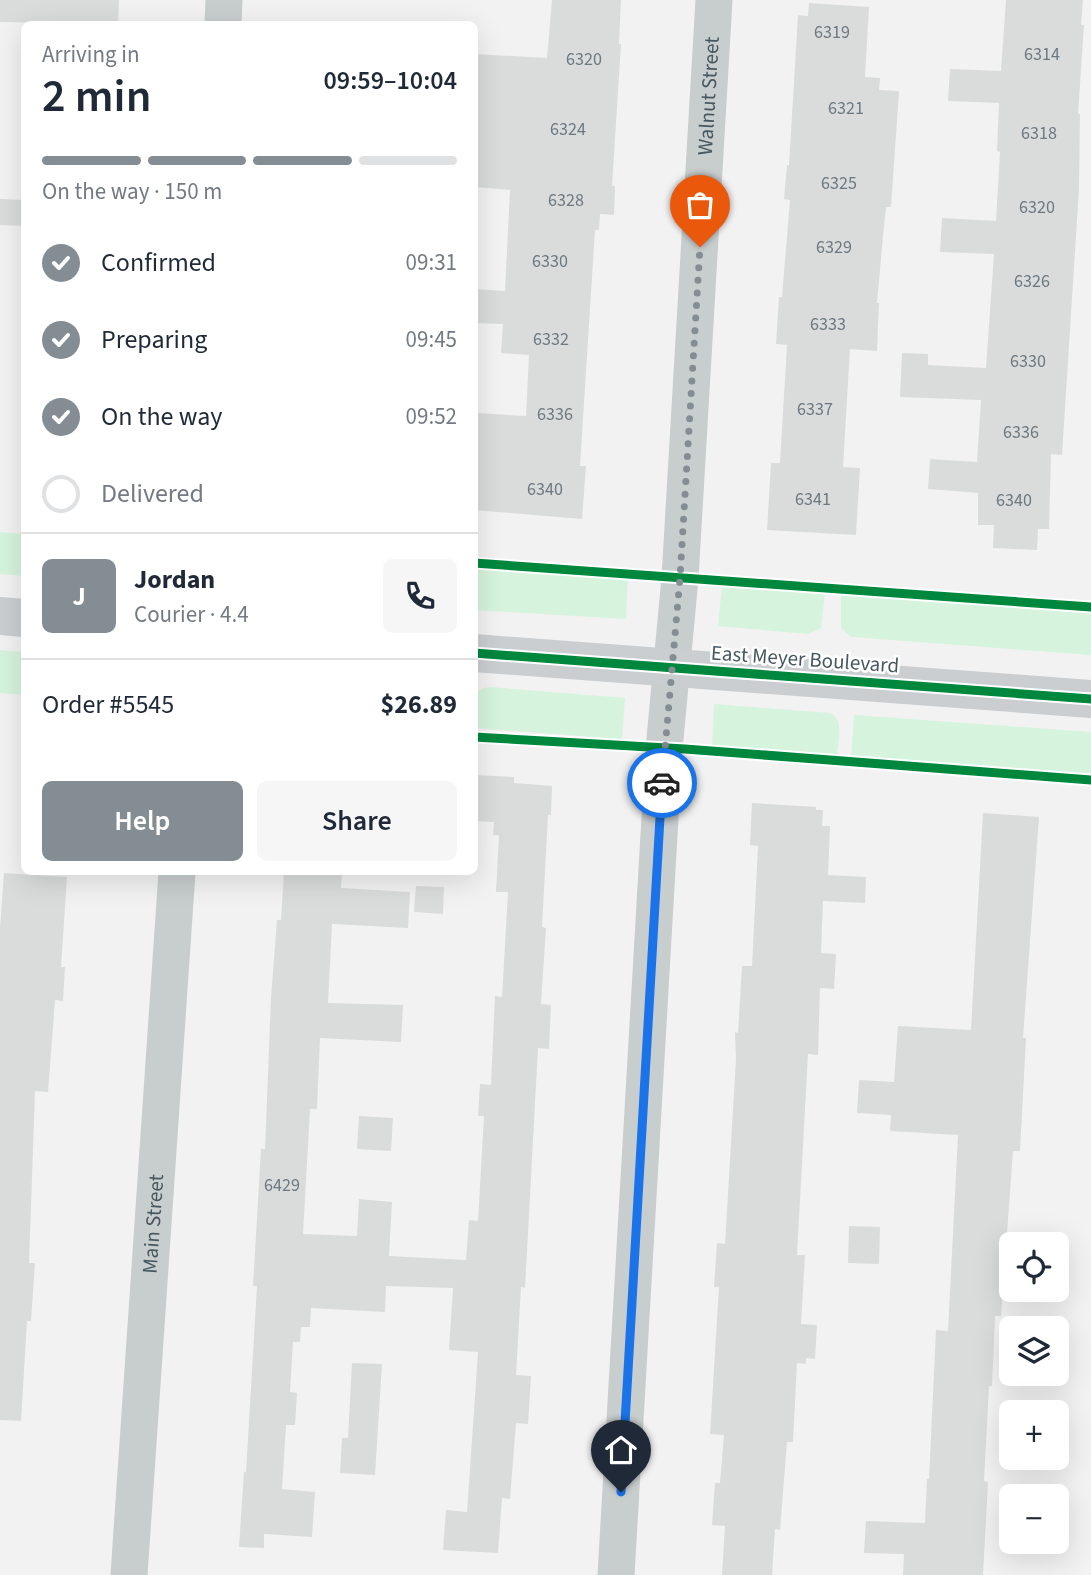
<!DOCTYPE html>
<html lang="en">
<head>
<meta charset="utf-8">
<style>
	body { margin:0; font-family:"Source Sans 3",sans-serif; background:#f6f6f7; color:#1f2937; height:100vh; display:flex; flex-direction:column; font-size:26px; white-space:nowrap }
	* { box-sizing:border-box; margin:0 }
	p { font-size:23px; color:#747a83 }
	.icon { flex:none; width:38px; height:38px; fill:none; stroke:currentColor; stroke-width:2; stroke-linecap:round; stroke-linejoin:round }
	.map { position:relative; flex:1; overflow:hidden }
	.details { position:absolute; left:21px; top:21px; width:457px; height:854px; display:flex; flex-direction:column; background:#fff; border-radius:10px; box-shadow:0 7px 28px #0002 }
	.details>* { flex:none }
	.controls { position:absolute; left:999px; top:1232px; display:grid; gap:14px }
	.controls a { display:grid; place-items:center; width:70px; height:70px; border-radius:10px; background:#fff; box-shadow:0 7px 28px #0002; font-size:35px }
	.pin { position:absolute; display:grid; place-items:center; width:60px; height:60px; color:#fff; margin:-72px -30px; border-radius:50% 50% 50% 0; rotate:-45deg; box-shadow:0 0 7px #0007 }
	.pin .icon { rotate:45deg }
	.courier { position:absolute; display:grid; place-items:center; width:70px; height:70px; margin:-35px; border:5px solid #1a73e8; border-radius:50%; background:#fff; color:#222; box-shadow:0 2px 9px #0007 }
	.headline em { font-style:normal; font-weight:600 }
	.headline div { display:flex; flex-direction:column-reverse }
	.headline { display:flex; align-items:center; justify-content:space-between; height:119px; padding:0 21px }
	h1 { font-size:46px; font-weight:600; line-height:52px }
	.bar { display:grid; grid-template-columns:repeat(4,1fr); gap:10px 7px; align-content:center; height:84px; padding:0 21px }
	.bar i { height:9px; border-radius:5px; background:#e0e1e3 }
	.bar .selected { background:#838d93 }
	.bar p { grid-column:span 4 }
	.line { display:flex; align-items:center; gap:18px; padding:0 21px; border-top:2px solid #e0e1e3 }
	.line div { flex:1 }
	.round { display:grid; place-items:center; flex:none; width:74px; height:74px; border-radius:10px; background:#f6f6f7 }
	ol { padding:0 21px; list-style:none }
	li { display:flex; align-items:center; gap:21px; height:77px }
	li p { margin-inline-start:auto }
	li .icon { padding:7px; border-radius:50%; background:#838d93; color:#fff; stroke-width:4 }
	li:last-child { color:#747a83 }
	li i { width:38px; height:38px; border:4px solid #e0e1e3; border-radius:50% }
	.action { display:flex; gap:14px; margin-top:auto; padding:14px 21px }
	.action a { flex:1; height:80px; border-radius:10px; background:#838d93; color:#fff; font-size:28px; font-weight:600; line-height:80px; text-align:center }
	.action a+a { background:#f6f6f7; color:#1f2937 }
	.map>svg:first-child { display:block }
	.green { fill:#d6f3dd }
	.building { fill:#dadbdb }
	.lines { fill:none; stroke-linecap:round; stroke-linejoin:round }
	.minor { stroke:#c8cdce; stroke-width:37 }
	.secondary { stroke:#caced1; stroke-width:38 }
	.cycleway-casing { stroke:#fff; stroke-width:13 }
	.cycleway { stroke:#00873e; stroke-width:9 }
	.done { stroke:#838d93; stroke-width:7; stroke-dasharray:0 12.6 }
	.route { stroke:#1a73e8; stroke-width:9 }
	.labels { text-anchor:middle; stroke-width:5; stroke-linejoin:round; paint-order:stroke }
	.number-label { font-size:18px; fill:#6c7980 }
	.street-label { font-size:21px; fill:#475760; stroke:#fff }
</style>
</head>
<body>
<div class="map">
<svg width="1091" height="1575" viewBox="0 0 1091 1575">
	<rect width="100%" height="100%" fill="#f3f2f2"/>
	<g class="green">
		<path d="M0,532L24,534V576L0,574Z"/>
		<path d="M474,567L628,578L626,619L474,610Z"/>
		<path d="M722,585L825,593L821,628L808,634L718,626Z"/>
		<path d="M841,595L1091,612V655L851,637L841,628Z"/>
		<path d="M0,650L24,652V695L0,693Z"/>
		<path d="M491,687L625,698L622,739L474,728V694L484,688Z"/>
		<path d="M714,704L830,713C845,720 838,741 837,755L712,747Z"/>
		<path d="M854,715L1091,732V774L851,757Z"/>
	</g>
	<g class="building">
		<path d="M0,0H119L118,24L0,22Z"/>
		<path d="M552,0H621L619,44H621L612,186H615L614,215L600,214L599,230H595L580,466H586L582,519L474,510V418H477V413L526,416L529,355L501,353L503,324L474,323V289L505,291L510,190L474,187V54L547,58Z"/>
		<path d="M1006,0H1083L1081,25H1084L1078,114H1080L1079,189L1062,455L1051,454L1049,529H1038L1037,550L993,548L994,525H978V493L928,489L930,459L977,462L981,400L900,397L902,353L928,354V365L986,368L994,254L940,252L942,218L996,221L1000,152L997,151L999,103L948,101L950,69L1001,71Z"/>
		<path d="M809,3L869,7L865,77L880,78L879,90L899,91L891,207H886L883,236L877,303H879L877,351L850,349L843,467L860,468L856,535L767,530L771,463H780L787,345L776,344L779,297H782L790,200L784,199L787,165H789L798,15L808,16Z"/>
		<path d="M0,199L24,200V226L0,225Z"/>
		<path d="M474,775L514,777V783L552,786L551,815H548L542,927L546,928L541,1004L551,1005L549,1049L538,1048L525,1288L521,1287L516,1375L531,1376L528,1424L516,1423L510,1499L502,1498L498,1553L443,1550L446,1510L467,1512L478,1352L449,1350L453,1288L386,1286L385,1312L311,1308L310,1327H301L300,1342H293L290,1392L297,1393L295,1425H286L282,1489L315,1492L312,1537L264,1534V1548L239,1547L244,1472H246L257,1286H253L261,1149H265L271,998L277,920H281L284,872H342L341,888L410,892L408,928L332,924L328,1003L403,1005L401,1042L320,1038L317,1109H310L303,1234L357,1236L359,1199L392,1202L389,1256L466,1260L469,1220L478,1221L484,1116H478L480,1084L491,1085L495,996L502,997L508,892H496L499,835H493L494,822L474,821Z"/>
		<path d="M752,803L816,807V810H823L822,826H830L828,875L866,877L865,903L823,901L821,953L836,954L834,989L820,988L818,1055L808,1054L797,1255H805L801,1324L817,1325L815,1359L806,1358V1364L797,1363L793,1442H787L780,1530L775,1529L772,1575H722L725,1526L712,1525L715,1483H720L724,1435L710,1434L719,1287H714L717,1243L725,1244L736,1059L735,1032L738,1033L742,966H752L758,846L750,845Z"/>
		<path d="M983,813L1039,817L1023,1038H1026L1020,1151H1013L1001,1316H995L992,1386H989L984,1481L988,1482L983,1575H903L904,1554L864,1553L866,1521L925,1523L927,1479H929L936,1330L948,1331L958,1135L890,1131L891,1115L857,1113L859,1080L894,1082L898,1026L971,1030Z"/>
		<path d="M4,873L67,877L61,967H65L63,1001L55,1000L48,1092L35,1091L29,1263H35L31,1321H27L21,1421L0,1420V928Z"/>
		<path d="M416,886L444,887L443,914L414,912Z"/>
		<path d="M359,1116L393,1118L391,1151L357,1149Z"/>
		<path d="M849,1226L880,1227L879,1264L848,1263Z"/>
		<path d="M352,1363L382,1364L375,1475L340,1473L342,1438H348Z"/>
	</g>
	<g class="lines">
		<g class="minor">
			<path d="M223,24L224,0"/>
			<path id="s1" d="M129,1575L177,872"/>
			<path id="s2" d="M616,1575L664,749L680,578L714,0"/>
		</g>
		<g class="secondary">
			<path d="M0,616L24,618"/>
			<path d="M474,653L1091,699"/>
		</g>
		<defs>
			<g id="cycleway">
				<path d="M474,563L1091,607"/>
				<path d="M474,653L1091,699"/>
				<path d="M474,737L685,749L1091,780"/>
			</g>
		</defs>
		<use href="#cycleway" class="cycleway-casing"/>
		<use href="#cycleway" class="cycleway"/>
	</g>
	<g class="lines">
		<path class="done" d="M662,783L680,578L700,247"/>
		<path class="route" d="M621,1492L662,783"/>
	</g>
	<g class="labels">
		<g class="number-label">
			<text x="832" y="38">6319</text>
			<text x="1042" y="60">6314</text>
			<text x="584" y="65">6320</text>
			<text x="846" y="114">6321</text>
			<text x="568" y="135">6324</text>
			<text x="1039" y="139">6318</text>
			<text x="839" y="189">6325</text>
			<text x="566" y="206">6328</text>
			<text x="1037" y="213">6320</text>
			<text x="834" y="253">6329</text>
			<text x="550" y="267">6330</text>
			<text x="1032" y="287">6326</text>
			<text x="828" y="330">6333</text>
			<text x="551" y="345">6332</text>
			<text x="1028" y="367">6330</text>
			<text x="815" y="415">6337</text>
			<text x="555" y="420">6336</text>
			<text x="1021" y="438">6336</text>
			<text x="545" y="495">6340</text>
			<text x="813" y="505">6341</text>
			<text x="1014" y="506">6340</text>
			<text x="282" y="1191">6429</text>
		</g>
		<g class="street-label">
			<text dy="7" stroke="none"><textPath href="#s2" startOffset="1482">Walnut Street</textPath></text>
			<text transform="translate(805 659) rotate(4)" y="7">East Meyer Boulevard</text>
			<text dy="7" stroke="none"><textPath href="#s1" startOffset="352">Main Street</textPath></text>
		</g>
	</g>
</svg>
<div class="controls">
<a><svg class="icon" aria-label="locate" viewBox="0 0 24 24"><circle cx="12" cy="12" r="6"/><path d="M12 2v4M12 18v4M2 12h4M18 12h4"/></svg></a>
<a><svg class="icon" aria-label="layers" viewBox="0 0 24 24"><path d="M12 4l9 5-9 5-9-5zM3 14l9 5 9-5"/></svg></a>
<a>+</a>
<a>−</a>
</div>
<div class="pin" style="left:700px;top:247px;background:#ea580c"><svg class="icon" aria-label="bag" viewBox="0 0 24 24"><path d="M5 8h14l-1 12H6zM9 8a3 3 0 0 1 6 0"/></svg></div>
<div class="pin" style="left:621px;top:1492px;background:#1f2937"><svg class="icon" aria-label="home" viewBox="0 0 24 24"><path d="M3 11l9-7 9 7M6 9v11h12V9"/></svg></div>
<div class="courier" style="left:662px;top:783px"><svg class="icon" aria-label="car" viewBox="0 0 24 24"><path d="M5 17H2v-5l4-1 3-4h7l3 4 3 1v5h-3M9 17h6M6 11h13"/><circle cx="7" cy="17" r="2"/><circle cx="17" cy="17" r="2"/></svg></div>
<section class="details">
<div class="headline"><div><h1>2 min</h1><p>Arriving in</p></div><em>09:59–10:04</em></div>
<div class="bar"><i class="selected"></i><i class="selected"></i><i class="selected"></i><i></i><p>On the way · 150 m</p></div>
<ol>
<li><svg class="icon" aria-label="check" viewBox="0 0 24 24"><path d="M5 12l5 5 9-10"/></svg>Confirmed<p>09:31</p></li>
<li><svg class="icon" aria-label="check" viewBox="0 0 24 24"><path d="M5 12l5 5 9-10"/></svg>Preparing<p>09:45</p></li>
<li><svg class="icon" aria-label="check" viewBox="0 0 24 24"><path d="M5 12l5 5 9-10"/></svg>On the way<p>09:52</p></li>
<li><i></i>Delivered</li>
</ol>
<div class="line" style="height:126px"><b class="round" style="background:#838d93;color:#fff">J</b><div><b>Jordan</b><p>Courier · 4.4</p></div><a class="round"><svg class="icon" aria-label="phone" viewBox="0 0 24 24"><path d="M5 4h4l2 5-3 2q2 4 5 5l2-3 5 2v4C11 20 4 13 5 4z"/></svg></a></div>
<div class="line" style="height:91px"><div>Order #5545</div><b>$26.89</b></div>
<div class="action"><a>Help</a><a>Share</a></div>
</section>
</div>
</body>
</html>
